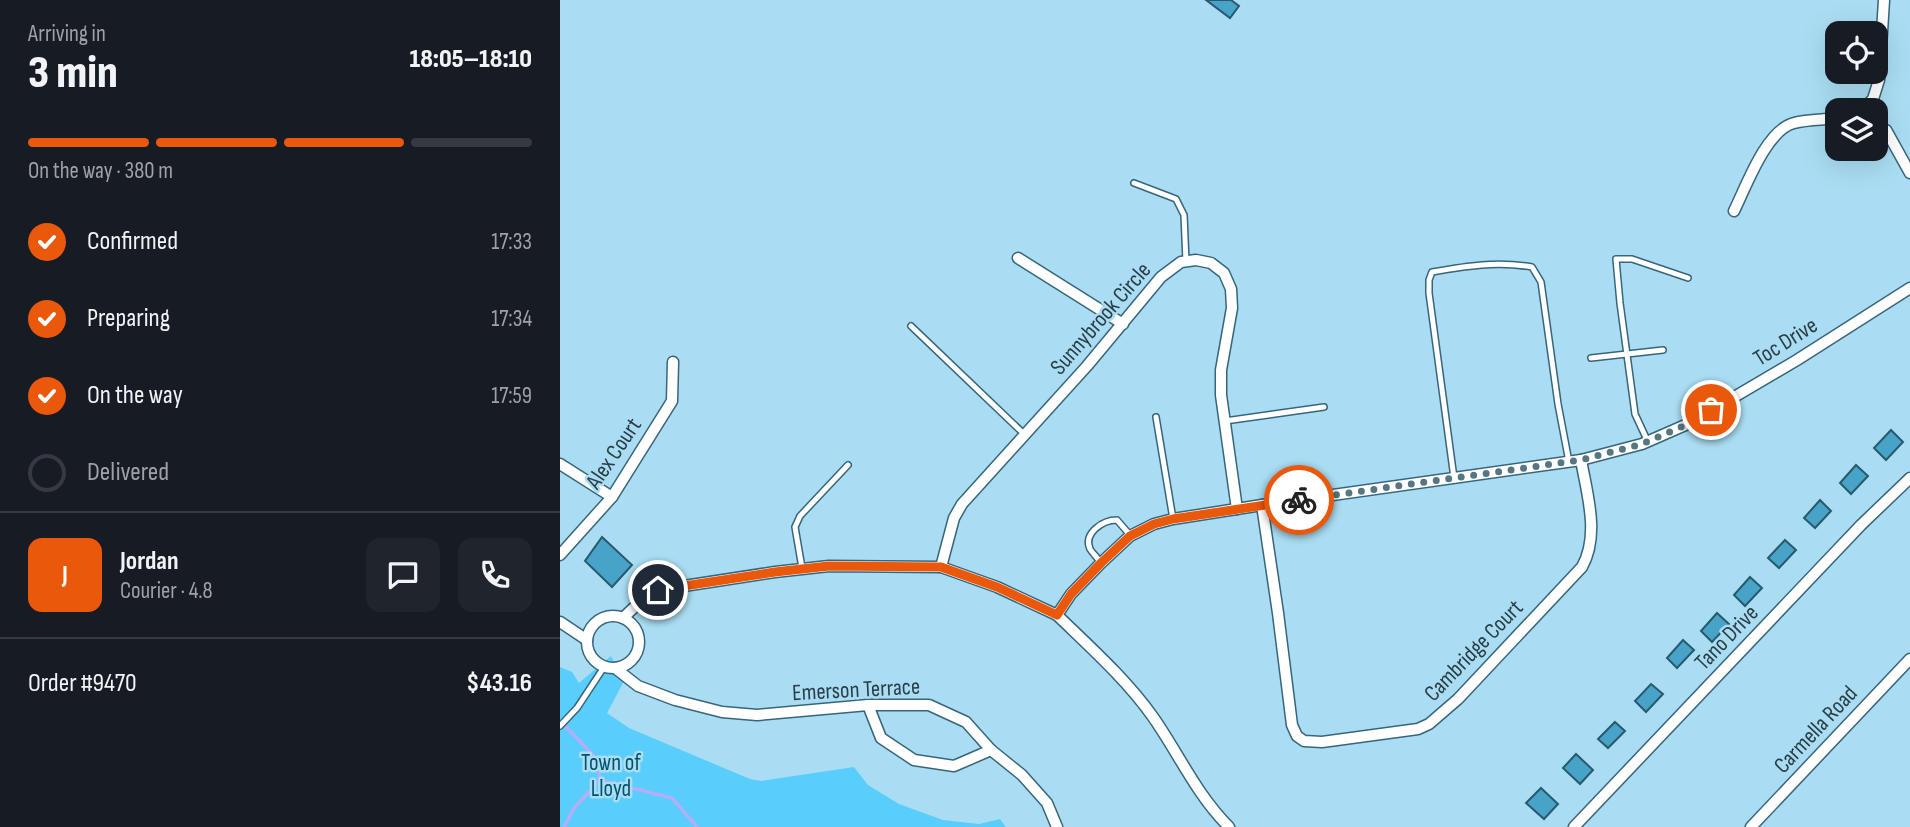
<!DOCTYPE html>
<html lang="en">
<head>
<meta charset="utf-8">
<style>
	body { margin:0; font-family:"Sofia Sans Condensed",sans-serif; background:#20242c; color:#f1f3f6; height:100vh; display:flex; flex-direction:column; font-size:26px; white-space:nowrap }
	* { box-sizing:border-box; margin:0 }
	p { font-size:23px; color:#9ea1a6 }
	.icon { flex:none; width:38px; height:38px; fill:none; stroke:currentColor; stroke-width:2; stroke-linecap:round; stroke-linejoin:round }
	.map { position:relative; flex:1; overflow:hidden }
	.panel { display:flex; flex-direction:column; background:#171b24; width:560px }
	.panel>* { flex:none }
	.controls { position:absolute; left:1265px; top:21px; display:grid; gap:14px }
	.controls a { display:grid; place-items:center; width:63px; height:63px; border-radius:14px; background:#171b24; box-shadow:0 7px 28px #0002; font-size:35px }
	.pin { position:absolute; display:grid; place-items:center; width:60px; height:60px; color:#fff; margin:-30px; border:4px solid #fff; border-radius:50%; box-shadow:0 2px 7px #0007 }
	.courier { position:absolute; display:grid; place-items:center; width:70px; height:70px; margin:-35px; border:5px solid #ea580c; border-radius:50%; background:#fff; color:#222; box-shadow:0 2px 9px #0007 }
	.overview em { font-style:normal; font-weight:800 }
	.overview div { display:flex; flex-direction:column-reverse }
	.overview { display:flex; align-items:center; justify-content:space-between; height:119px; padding:0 28px }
	h1 { font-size:46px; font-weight:800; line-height:52px }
	.bar { display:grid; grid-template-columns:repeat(4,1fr); gap:10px 7px; align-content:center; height:84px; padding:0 28px }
	.bar i { height:9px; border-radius:5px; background:#363941 }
	.bar .selected { background:#ea580c }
	.bar p { grid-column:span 4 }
	.line { display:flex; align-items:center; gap:18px; padding:0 28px; border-top:2px solid #363941 }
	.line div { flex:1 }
	.round { display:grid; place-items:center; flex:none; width:74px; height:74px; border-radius:14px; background:#20242c }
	ol { padding:0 28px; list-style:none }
	li { display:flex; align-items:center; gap:21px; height:77px }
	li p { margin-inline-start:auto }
	li .icon { padding:7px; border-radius:50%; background:#ea580c; color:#fff; stroke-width:4 }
	li:last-child { color:#9ea1a6 }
	li i { width:38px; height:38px; border:4px solid #363941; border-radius:50% }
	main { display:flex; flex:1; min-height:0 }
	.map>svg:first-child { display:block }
	.green { fill:#59cefc }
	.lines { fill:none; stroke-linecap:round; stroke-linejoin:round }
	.stream { stroke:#b3aef6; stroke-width:3.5 }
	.building { fill:#47a3c7; stroke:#29596d; stroke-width:2 }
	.lane-casing { stroke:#37667a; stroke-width:8 }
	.street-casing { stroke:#37667a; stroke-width:13 }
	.lane { stroke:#fff; stroke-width:5 }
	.street { stroke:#fff; stroke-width:10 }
	.done { stroke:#577683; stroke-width:7; stroke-dasharray:0 12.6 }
	.route { stroke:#ea580c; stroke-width:9 }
	.labels { text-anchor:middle; stroke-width:5; stroke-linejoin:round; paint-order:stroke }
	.street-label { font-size:23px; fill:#2a3e47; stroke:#aaddf3 }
	.park-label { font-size:23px; fill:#00536c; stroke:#aaddf3 }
</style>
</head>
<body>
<main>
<section class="panel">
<div class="overview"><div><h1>3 min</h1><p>Arriving in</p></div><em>18:05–18:10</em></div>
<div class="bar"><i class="selected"></i><i class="selected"></i><i class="selected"></i><i></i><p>On the way · 380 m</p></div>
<ol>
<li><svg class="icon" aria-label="check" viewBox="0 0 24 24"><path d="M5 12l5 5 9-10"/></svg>Confirmed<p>17:33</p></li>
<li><svg class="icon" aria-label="check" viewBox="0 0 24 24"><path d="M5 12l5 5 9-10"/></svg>Preparing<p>17:34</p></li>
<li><svg class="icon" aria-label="check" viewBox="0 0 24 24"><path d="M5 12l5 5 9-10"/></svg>On the way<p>17:59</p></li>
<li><i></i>Delivered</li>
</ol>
<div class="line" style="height:126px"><b class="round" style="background:#ea580c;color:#fff">J</b><div><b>Jordan</b><p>Courier · 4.8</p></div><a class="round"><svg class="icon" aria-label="chat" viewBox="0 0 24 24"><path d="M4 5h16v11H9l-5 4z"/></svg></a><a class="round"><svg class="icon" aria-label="phone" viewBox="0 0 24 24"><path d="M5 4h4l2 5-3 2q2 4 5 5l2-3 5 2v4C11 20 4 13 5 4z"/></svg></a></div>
<div class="line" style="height:91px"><div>Order #9470</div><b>$43.16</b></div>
</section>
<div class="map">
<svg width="1350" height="827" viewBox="0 0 1350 827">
	<rect width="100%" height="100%" fill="#aaddf3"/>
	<path class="green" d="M51,656L64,681L47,713L69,728L190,779L201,781L294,767L308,785L339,804L383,820L419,824L440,819L446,827H0V667L12,672L19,683Z"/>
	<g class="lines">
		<g class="stream">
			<path d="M40,780L112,798L137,827"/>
			<path d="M4,827L14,808L40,780L37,759L5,726"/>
		</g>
	</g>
	<g class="building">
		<path d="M646,0H671L679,6L670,18Z"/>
		<path d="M1331,430L1343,442L1326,460L1314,448Z"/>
		<path d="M1296,465L1308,476L1291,494L1280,483Z"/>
		<path d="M1260,500L1271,511L1255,528L1244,518Z"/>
		<path d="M42,537L72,565L52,587L25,561Z"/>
		<path d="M1225,540L1236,550L1219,568L1208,558Z"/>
		<path d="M1190,577L1202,588L1185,606L1174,595Z"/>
		<path d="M1157,613L1169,624L1152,642L1141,631Z"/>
		<path d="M1123,640L1134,650L1117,668L1107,658Z"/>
		<path d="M1091,684L1103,694L1086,712L1075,701Z"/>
		<path d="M1055,722L1065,731L1048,748L1038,739Z"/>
		<path d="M1016,754L1033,770L1020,784L1003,768Z"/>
		<path d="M981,788L998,804L984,819L966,803Z"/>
	</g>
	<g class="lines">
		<defs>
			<g id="lane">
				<path d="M574,183L616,199L624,215L626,261"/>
				<path d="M351,326L464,434"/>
				<path d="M1031,358L1103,350"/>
				<path d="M596,417L613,519"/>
				<path d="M665,421L764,407"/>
				<path d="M1088,442L1075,414L1060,303L1056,259H1072L1128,278"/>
				<path d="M894,478L869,293V280L872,272C907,266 936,261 972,267L981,282L998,404L1009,462"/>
				<path d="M541,563C538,558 533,554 530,549C523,533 543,520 557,520L570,535"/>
				<path d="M242,568L235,527L240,516L288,465"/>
				<path d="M0,726L17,708L44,667"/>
			</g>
			<g id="street">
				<path d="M1302,110L1313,99L1319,80L1324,0"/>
				<path d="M1326,130L1350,173"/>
				<path d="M1174,211C1186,187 1206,130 1234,123C1248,119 1263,120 1278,118"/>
				<path d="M458,258L563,324"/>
				<path d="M0,464L52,497"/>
				<path d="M702,505L718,613L732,725L737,736L744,741L762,742L858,729L869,724L898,699L1022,567C1040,535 1027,494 1021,460"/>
				<path d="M0,555L52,497L112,401L113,362"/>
				<path d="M381,567L394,518L402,504L527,366L601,277L621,262L636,260L651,263L664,273L671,289L672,308L661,370V395L677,509"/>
				<path d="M497,615C530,647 566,679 593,717C619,754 636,794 669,827"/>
				<circle cx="53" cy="642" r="26"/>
				<path d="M63,618L86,596L98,590L215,572L269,566L381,567L437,587L497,615L511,594L541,563L570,536L594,524L613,519L702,505L1021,460L1082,444L1130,423L1237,360L1350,288"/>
				<path d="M0,622L27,640"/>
				<path d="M55,668L78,686L115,700L162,712L197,715L308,705H369L406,722L431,750L462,775L487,803L497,827"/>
				<path d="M308,705L321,738L354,760L394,766L431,750"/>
				<path d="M1014,827L1301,525L1350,478"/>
				<path d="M1191,827L1350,659"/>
			</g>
		</defs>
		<use href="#lane" class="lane-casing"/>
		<use href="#street" class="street-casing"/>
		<use href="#lane" class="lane"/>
		<use href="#street" class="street"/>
	</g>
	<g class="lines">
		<path class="done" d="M739,500L1021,460L1082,444L1130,423L1151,410"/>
		<path class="route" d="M98,590L215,572L269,566L381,567L437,587L497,615L511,594L541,563L570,536L594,524L613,519L739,500"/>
	</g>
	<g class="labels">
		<g class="street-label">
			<text transform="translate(540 318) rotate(-49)" y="8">Sunnybrook Circle</text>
			<text transform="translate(1225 341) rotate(-32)" y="8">Toc Drive</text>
			<text transform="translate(53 453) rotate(-56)" y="8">Alex Court</text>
			<text transform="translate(1166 637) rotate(-46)" y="8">Tano Drive</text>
			<text transform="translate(913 650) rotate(-46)" y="8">Cambridge Court</text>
			<text transform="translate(296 689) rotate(-3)" y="8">Emerson Terrace</text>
			<text transform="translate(1255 729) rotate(-47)" y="8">Carmella Road</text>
		</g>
		<g class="park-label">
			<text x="51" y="770">Town of<tspan x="51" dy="26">Lloyd</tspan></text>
		</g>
	</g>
</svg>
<div class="controls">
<a><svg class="icon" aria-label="locate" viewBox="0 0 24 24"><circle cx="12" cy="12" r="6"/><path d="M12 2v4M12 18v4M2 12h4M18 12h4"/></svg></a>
<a><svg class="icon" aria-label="layers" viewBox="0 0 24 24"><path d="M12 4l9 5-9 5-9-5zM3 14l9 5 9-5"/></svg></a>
</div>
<div class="pin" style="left:1151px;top:410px;background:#ea580c"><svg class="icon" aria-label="bag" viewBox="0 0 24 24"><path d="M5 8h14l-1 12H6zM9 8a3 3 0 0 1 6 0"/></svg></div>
<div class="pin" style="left:98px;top:590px;background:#1f2937"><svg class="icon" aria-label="home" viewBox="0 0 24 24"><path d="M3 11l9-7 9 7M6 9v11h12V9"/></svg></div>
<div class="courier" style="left:739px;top:500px"><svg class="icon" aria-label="bike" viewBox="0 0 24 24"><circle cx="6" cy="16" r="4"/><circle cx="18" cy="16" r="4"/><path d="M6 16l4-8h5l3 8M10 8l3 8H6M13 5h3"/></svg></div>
</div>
</main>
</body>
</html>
